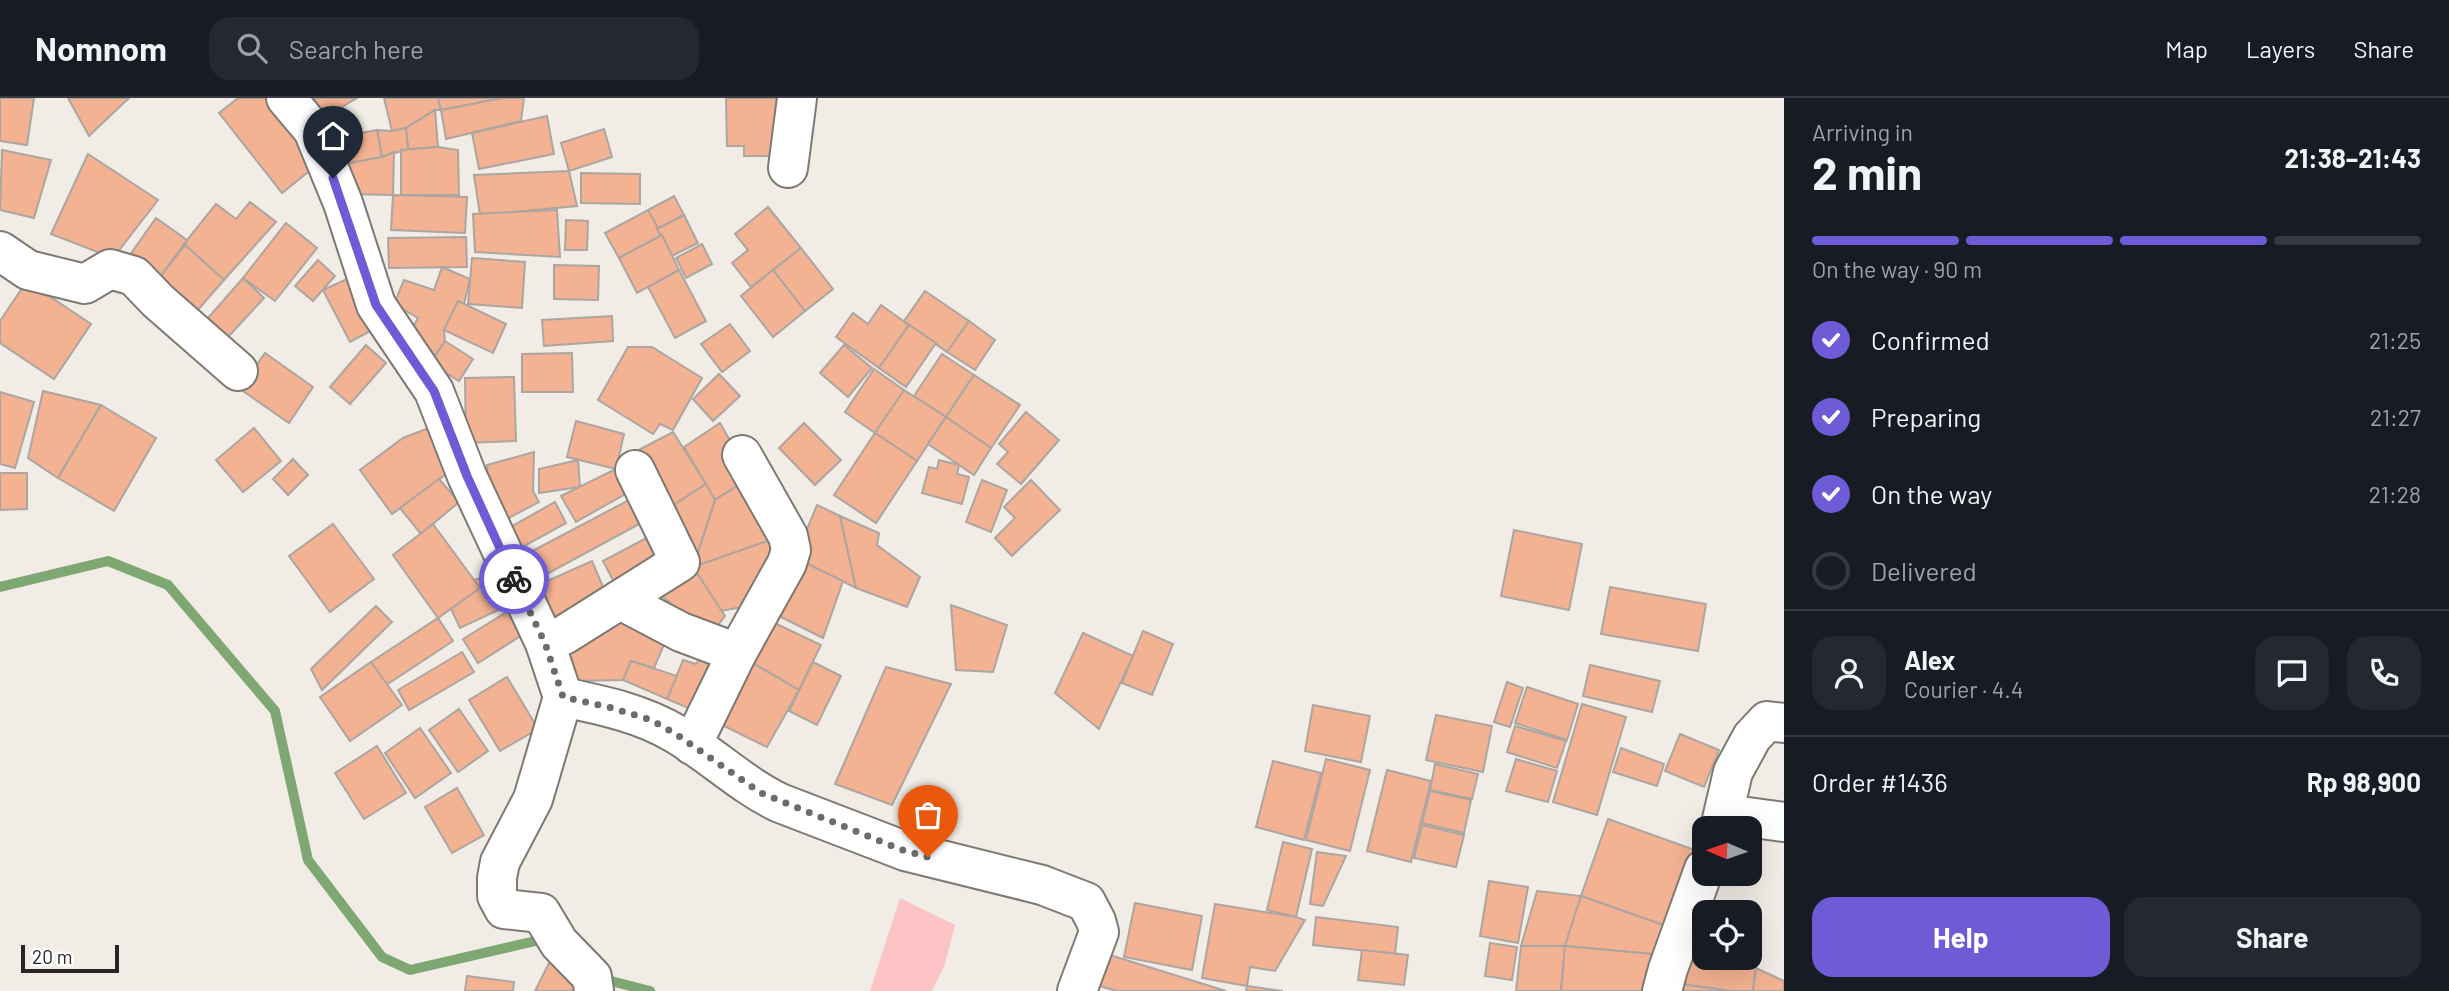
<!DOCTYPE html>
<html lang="en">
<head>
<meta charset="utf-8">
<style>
	body { margin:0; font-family:Barlow,sans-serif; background:#242831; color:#f1f3f6; height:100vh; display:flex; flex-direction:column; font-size:26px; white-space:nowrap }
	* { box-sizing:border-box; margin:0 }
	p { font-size:23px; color:#9ea1a6 }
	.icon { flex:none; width:38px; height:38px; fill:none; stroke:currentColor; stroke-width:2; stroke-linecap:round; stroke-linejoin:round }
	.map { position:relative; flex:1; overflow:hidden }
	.details { display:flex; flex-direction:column; background:#171b24; width:665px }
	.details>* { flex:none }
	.needle { width:46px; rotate:272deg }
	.buttons { position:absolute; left:1692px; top:718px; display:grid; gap:14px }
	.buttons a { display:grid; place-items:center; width:70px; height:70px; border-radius:14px; background:#171b24; box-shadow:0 7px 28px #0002; font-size:35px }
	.scale { position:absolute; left:21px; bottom:18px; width:98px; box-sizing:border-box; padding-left:7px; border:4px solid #282624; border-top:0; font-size:19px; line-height:24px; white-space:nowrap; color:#282624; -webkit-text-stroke:5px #fff; paint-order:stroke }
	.pin { position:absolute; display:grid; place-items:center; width:60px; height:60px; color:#fff; margin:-72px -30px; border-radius:50% 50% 50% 0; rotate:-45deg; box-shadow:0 0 7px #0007 }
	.pin .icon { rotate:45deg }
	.courier { position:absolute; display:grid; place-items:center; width:70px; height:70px; margin:-35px; border:5px solid #6e5bd5; border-radius:50%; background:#fff; color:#222; box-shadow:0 2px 9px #0007 }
	.headline em { font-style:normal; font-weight:700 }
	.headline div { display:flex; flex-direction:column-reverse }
	.headline { display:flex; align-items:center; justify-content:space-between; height:119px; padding:0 28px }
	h1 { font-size:46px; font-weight:700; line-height:52px }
	.bar { display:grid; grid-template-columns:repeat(4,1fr); gap:10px 7px; align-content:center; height:84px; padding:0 28px }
	.bar i { height:9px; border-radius:5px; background:#363941 }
	.bar .on { background:#6e5bd5 }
	.bar p { grid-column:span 4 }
	.line { display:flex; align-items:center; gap:18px; padding:0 28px; border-top:2px solid #363941 }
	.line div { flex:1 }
	.round { display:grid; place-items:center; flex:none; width:74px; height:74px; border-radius:21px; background:#242831 }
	ol { padding:0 28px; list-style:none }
	li { display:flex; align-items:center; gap:21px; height:77px }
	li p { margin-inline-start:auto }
	li .icon { padding:7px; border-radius:50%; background:#6e5bd5; color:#fff; stroke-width:4 }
	li:last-child { color:#9ea1a6 }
	li i { width:38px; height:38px; border:4px solid #363941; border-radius:50% }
	.cta { display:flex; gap:14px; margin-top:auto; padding:14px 28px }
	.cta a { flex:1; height:80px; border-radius:21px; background:#6e5bd5; color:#fff; font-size:28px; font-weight:700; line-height:80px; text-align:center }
	.cta a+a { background:#242831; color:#f1f3f6 }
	header { display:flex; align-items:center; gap:42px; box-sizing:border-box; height:98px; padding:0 35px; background:#171b24; border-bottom:2px solid #363941 }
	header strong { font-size:33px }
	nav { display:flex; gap:38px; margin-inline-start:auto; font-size:24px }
	.search { width:490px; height:63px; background:#242831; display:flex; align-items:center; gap:18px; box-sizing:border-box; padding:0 24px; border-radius:21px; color:#9ea1a6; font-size:26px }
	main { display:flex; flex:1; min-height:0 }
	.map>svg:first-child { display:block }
	.green { fill:#fcc3c4 }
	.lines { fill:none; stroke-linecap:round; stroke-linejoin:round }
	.stream { stroke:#7fa771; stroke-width:10 }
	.building { fill:#f3b292; stroke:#ada5a1; stroke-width:2 }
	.minor-casing { stroke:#7e7973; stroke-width:42 }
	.minor { stroke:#fff; stroke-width:38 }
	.done { stroke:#6e6b68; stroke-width:7; stroke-dasharray:0 12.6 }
	.route { stroke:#6e5bd5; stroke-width:9 }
</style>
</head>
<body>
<header>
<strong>Nomnom</strong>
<div class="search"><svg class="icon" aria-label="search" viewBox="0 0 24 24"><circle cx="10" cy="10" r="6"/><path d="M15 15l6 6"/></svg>Search here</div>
<nav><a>Map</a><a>Layers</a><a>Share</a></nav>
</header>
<main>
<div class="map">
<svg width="1784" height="893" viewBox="0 0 1784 893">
	<rect width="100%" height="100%" fill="#f1ece5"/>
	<path class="green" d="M900,800L955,827L944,869L932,893H870Z"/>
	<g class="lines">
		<g class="stream">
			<path d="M0,489L108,463L168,487L275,613L308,762L382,859L410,872L548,840"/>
			<path d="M603,874L611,883L650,893"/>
		</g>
	</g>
	<g class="building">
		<path d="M0,0H34L27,47L0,43Z"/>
		<path d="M68,0H129L89,38Z"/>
		<path d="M238,0H266L318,66L282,95L219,15Z"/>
		<path d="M314,0H357L325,19Z"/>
		<path d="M384,0H438L441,12H435L406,30L392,33Z"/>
		<path d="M438,0H503L441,12Z"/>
		<path d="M503,0H524L521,23L446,41L441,12Z"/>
		<path d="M726,0H782L783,58H744V48H727Z"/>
		<path d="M435,12L438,49L408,51L406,30Z"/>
		<path d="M547,18L554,56L479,71L472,35Z"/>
		<path d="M406,30L408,51L382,59L377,32L392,33Z"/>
		<path d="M604,31L612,59L569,73L561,45Z"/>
		<path d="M377,32L382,59L345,66L340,39Z"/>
		<path d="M438,49L458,52L459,97H401V52Z"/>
		<path d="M2,52L51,62L34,120L0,112Z"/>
		<path d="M394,54L393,97L346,96L345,66L382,59Z"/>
		<path d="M88,56L158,102L113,160L51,136Z"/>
		<path d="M569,73L577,108L480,117L474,77Z"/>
		<path d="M581,75L640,76V106L581,105Z"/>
		<path d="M393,97L467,99L465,135L391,132Z"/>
		<path d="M674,98L684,117L657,131L648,112Z"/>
		<path d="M250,104L276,124L224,182L185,147L187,142L216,106L236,121Z"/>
		<path d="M768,109L801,150L751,189L732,165L748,152L735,136Z"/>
		<path d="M557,112L560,159L475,154L473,116Z"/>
		<path d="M648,112L662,137L619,160L605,135Z"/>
		<path d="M684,117L698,145L672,158L657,131Z"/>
		<path d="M156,120L187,142L157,183L127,161Z"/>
		<path d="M566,122L588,123L587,152H565Z"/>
		<path d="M286,125L317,150L275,203L243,180Z"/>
		<path d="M662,137L679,172L637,195L619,160Z"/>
		<path d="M466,139L467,169L389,170L388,140Z"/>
		<path d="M702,146L712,166L686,180L676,160Z"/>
		<path d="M185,147L224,182L196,214L157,183Z"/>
		<path d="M801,150L833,191L805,213L773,172Z"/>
		<path d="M472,160L525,164L522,210L468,206Z"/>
		<path d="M318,162L335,178L313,203L295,188Z"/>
		<path d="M554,167L599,168L598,202L554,201Z"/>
		<path d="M442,169L470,181L464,206L458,203L444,232L445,243L435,258L409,236L418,220L394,206L404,182L434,192Z"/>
		<path d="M679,172L706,223L675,240L648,189Z"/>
		<path d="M773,172L805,213L773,239L741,198Z"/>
		<path d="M243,180L264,200L228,239L208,220Z"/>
		<path d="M349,180L376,230L350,244L323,192Z"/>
		<path d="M27,183L91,226L54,281L0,245V223Z"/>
		<path d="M925,193L969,223L947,254L904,223Z"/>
		<path d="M458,203L506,226L493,255L444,232Z"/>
		<path d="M881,207L909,227L879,270L836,239L853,215L868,226Z"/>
		<path d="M612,218L613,243L544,248L542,222Z"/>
		<path d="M969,223L995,242L975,272L947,254Z"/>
		<path d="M730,226L750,253L722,274L701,246Z"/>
		<path d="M909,227L936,245L906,289L879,270Z"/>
		<path d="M445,243L473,261L459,283L431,265Z"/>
		<path d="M366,247L386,265L350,306L330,289Z"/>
		<path d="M844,247L872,270L848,299L820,275Z"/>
		<path d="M628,249H652L702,280L673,332L660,326L653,336L598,302Z"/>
		<path d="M265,255L313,289L289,325L240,291Z"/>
		<path d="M572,255L573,294H522V256Z"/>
		<path d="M942,256L974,277L946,319L914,298Z"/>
		<path d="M874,271L904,292L875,335L845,314Z"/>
		<path d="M719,276L740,298L713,323L693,301Z"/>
		<path d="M974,277L1020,307L991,350L946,319Z"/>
		<path d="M514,279L516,343L466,345L465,280Z"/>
		<path d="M904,292L946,319L917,363L875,335Z"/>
		<path d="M43,293L101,307L58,380L28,360Z"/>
		<path d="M0,294L34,304L15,370L0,366Z"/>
		<path d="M101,307L156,340L114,413L58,380Z"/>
		<path d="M1026,314L1059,342L1021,386L997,366L1008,354L999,346Z"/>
		<path d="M946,319L991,350L974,377L928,346Z"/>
		<path d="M576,323L624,336L616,371L567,359Z"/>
		<path d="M720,325L751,379L715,402L684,349Z"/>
		<path d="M804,325L841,362L815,387L779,350Z"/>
		<path d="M439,326L456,369L392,416L360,372L403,340Z"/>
		<path d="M254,330L281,363L243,394L216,362Z"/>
		<path d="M673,334L706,386L663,414L631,356Z"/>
		<path d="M875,335L917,363L876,425L834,397Z"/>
		<path d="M534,354L533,393L539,404L501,424L488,398L487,367Z"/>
		<path d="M293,361L308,377L288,397L273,381Z"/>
		<path d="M578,362L580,389L539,395V371Z"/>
		<path d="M939,362L959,367L957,376L969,379L962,406L922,395L929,369L937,371Z"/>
		<path d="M620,366L634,391L576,424L561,398L616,371Z"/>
		<path d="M0,375H27V411L0,412Z"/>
		<path d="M751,379L782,438L693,469L715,402Z"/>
		<path d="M439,381L459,404L421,436L400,410Z"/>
		<path d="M982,382L1007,392L991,434L966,424Z"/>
		<path d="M1031,382L1060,412L1012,458L995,440L1015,420L1004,409Z"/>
		<path d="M706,386L715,402L693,469L663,414Z"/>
		<path d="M629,402L641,425L536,482L523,458Z"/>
		<path d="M555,404L566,425L519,451L507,431Z"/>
		<path d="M817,407L840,418L856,490L795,460Z"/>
		<path d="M840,418L879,435L877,447L920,479L907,509L856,490Z"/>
		<path d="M333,426L374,481L330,514L289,458Z"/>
		<path d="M433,426L480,490L438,520L393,457Z"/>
		<path d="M1514,432L1582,446L1569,512L1501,498Z"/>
		<path d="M650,438L665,466L618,492L603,463Z"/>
		<path d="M782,438L753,507L721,513L693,469Z"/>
		<path d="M795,460L843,483L823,540L767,512Z"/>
		<path d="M592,463L608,501L553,525L536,488Z"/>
		<path d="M693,469L725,518L709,539L655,492Z"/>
		<path d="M498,475L507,508L460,530L451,511L480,490L474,482Z"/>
		<path d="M1610,489L1706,506L1698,553L1601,536Z"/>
		<path d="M951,507L1007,527L993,574L956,572Z"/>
		<path d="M376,508L392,524L322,592L311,571Z"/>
		<path d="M513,510L527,534L478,565L463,541Z"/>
		<path d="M638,517L668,537L654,570L631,563L623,582L572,583L561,545Z"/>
		<path d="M438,520L453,543L386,587L371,564Z"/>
		<path d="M766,521L821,547L799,592L744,560Z"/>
		<path d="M1143,533L1173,546L1152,597L1122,585Z"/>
		<path d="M1083,535L1133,558L1099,631L1055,595Z"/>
		<path d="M708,549L726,559L700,615L667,601L683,562L696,566Z"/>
		<path d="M462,554L474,574L409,612L398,592Z"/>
		<path d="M744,560L799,592L767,649L708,620Z"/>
		<path d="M631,563L677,578L667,601L623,582Z"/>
		<path d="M371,564L402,607L350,643L320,599Z"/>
		<path d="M813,564L841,578L817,627L789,613Z"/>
		<path d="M1590,567L1660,583L1652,614L1583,598Z"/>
		<path d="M886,569L951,586L892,707L835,686Z"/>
		<path d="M507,579L538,631L500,653L469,602Z"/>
		<path d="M1507,584L1523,590L1510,629L1494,624Z"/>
		<path d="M1527,589L1578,606L1567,642L1515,625Z"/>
		<path d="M1582,606L1626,619L1597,717L1553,704Z"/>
		<path d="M1313,607L1370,618L1361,664L1305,653Z"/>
		<path d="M459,611L488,653L458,674L429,632Z"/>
		<path d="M1436,617L1492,628L1483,674L1426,662Z"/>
		<path d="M1515,628L1566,643L1557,670L1507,654Z"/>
		<path d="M420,630L451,675L415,700L385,655Z"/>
		<path d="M1680,636L1719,652L1704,689L1665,673Z"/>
		<path d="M377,648L406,695L364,721L335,675Z"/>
		<path d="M1621,650L1664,666L1657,688L1613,674Z"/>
		<path d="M1326,661L1370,672L1350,753L1306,742Z"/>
		<path d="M1516,661L1557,673L1548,704L1506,693Z"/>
		<path d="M1273,663L1321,675L1304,742L1256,729Z"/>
		<path d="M1435,666L1478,676L1472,701L1430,692Z"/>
		<path d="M1387,672L1431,683L1411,764L1367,753Z"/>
		<path d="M457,690L484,737L452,755L425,709Z"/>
		<path d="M1430,693L1471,702L1464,735L1422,725Z"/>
		<path d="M1608,721L1695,752L1669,829L1581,798Z"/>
		<path d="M1422,727L1464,737L1456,769L1414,760Z"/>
		<path d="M1283,744L1312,751L1296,819L1267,812Z"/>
		<path d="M1317,754L1346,758L1323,808L1310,806Z"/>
		<path d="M1489,783L1528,789L1518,845L1480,838Z"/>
		<path d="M1537,793L1581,798L1565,848H1521Z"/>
		<path d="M1581,798L1669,829L1652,856L1565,848Z"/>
		<path d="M1135,805L1202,818L1192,872L1124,859Z"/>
		<path d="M1215,806L1296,819L1305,822L1275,873L1250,869L1247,888L1202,880Z"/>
		<path d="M1702,812L1728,814H1704V859H1750V815L1756,816V870L1753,893H1731L1674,885Z"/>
		<path d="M1316,819L1398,829L1395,856L1313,847Z"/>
		<path d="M559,845L582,893H535Z"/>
		<path d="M1490,845L1517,849L1512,882L1485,878Z"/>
		<path d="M1521,848H1565L1561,893H1516Z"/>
		<path d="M1565,848L1652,856L1647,893H1561Z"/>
		<path d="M1362,852L1408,857L1404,887L1358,882Z"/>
		<path d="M1097,853L1226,893H1116L1087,884Z"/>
		<path d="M1756,870L1784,883V893H1753Z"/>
		<path d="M467,878L514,884L513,893H465Z"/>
		<path d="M1674,885L1731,893H1673Z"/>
		<path d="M1247,888L1283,893H1246Z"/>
	</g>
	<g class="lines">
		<defs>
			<g id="minor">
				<path d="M286,0L313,32L343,105L376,207L434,293L467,378L545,545L563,599L533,701L500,764L497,780V798L504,811L541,815L559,845L592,879L594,893"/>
				<path d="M788,70L797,0"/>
				<path d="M0,153L28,172L85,186L110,171L134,178L158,203L238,273"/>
				<path d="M620,502L681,534L737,555"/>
				<path d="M545,545L564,537L680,464L635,372"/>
				<path d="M563,599C601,607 641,615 676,636C712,657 742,687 780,705L905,753L1042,787L1086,804L1096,823L1099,834L1077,893"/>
				<path d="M692,647L737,555L787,465L791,452L788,438L742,357"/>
				<path d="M1725,716L1784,724"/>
				<path d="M1720,730L1733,674L1752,639L1767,623L1784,625"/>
				<path d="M1662,893L1668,871L1704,771"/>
			</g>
		</defs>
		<use href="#minor" class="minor-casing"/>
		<use href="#minor" class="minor"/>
	</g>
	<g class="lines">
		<path class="done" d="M514,481L545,545L563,599L612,610L651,622L676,636L761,695L905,753L928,759"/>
		<path class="route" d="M333,80L376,207L434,293L467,378L514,481"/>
	</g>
</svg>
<div class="buttons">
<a><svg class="needle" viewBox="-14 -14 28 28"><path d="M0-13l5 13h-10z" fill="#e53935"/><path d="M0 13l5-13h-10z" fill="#9ea1a6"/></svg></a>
<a><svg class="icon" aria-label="locate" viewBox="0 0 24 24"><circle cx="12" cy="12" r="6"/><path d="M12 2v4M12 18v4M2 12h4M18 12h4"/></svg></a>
</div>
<div class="scale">20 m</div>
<div class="pin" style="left:928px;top:759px;background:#ea580c"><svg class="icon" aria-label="bag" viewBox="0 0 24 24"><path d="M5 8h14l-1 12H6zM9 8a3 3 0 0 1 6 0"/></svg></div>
<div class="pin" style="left:333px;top:80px;background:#1f2937"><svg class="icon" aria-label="home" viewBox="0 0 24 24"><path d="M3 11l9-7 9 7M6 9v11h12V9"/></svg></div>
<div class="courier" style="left:514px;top:481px"><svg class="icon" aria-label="bike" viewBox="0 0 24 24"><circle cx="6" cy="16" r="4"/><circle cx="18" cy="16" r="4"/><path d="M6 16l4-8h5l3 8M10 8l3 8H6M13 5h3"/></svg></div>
</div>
<section class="details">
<div class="headline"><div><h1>2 min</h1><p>Arriving in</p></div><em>21:38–21:43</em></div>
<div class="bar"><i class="on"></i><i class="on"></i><i class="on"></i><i></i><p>On the way · 90 m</p></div>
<ol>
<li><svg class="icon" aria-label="check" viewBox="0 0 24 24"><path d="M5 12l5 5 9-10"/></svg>Confirmed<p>21:25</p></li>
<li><svg class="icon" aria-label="check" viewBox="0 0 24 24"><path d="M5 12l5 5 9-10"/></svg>Preparing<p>21:27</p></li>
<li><svg class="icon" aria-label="check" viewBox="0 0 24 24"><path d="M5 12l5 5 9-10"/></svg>On the way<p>21:28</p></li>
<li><i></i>Delivered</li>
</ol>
<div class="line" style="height:126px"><a class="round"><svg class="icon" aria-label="person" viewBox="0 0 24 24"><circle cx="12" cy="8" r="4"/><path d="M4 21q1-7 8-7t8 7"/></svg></a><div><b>Alex</b><p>Courier · 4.4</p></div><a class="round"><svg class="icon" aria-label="chat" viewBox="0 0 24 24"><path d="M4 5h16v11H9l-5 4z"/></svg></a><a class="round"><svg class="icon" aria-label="phone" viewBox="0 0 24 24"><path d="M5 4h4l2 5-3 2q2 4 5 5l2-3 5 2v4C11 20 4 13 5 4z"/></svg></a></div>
<div class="line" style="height:91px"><div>Order #1436</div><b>Rp 98,900</b></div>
<div class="cta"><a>Help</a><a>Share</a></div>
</section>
</main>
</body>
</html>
